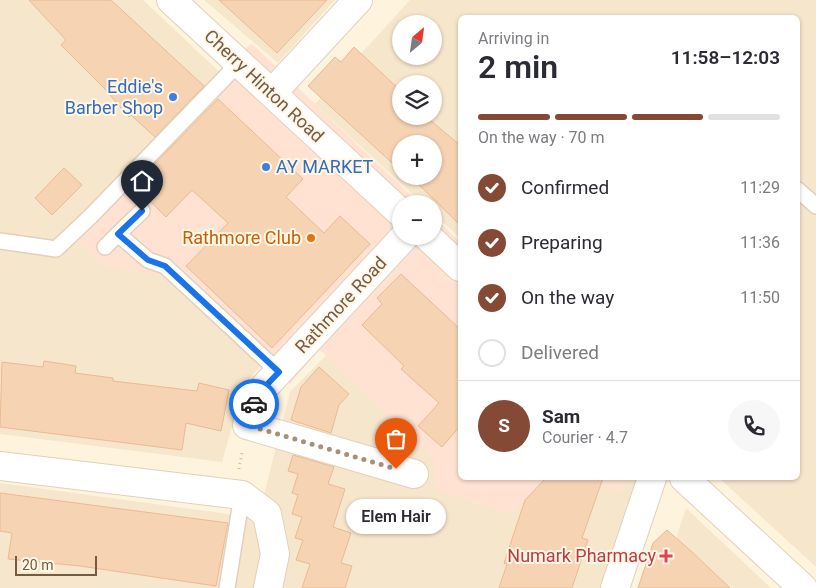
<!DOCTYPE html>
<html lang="en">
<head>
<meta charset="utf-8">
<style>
	body { margin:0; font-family:Roboto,sans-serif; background:#f7f7f7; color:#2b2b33; height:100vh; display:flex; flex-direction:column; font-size:19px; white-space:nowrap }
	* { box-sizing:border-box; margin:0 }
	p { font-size:16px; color:#7c7c81 }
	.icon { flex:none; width:28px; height:28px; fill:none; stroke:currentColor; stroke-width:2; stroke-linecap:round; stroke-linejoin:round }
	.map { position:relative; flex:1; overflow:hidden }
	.drawer { position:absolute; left:458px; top:15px; width:342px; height:465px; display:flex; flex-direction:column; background:#fff; border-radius:8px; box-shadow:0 1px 4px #0004 }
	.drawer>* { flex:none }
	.needle { width:32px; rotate:29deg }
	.fabs { position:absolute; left:392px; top:15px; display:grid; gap:10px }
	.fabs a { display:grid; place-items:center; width:50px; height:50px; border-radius:50%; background:#fff; box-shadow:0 1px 4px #0004; font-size:25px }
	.scale { position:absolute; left:15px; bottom:12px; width:82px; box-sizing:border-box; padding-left:5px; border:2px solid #765a44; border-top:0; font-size:14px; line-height:18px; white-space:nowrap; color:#765a44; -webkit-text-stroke:4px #fff7e6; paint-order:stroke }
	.pin { position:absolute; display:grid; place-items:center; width:42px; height:42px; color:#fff; margin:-51px -21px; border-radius:50% 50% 50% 0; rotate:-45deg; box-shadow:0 0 5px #0007 }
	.pin .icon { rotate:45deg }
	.courier { position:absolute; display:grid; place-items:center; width:50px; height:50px; margin:-25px; border:4px solid #1a73e8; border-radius:50%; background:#fff; color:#222; box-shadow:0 1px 6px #0007 }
	.bubble { position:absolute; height:35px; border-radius:18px; background:#fff; box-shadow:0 1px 4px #0004; font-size:16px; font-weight:600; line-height:35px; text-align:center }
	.head em { font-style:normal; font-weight:600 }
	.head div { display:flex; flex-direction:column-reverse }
	.head { display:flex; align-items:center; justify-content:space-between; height:85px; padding:0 20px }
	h1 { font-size:32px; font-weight:600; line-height:38px }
	.bar { display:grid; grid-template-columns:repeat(4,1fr); gap:8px 5px; align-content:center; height:60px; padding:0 20px }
	.bar i { height:6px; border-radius:4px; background:#e1e1e2 }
	.bar .selected { background:#854a35 }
	.bar p { grid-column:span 4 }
	.line { display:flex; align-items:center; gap:12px; padding:0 20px; border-top:1px solid #e1e1e2 }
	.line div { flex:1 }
	.round { display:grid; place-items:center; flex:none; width:52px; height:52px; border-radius:26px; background:#f7f7f7 }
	ol { padding:0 20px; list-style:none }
	li { display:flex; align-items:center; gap:15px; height:55px }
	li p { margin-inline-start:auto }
	li .icon { padding:5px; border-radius:50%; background:#854a35; color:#fff; stroke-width:4 }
	li:last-child { color:#7c7c81 }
	li i { width:28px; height:28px; border:2px solid #e1e1e2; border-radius:50% }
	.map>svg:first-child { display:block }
	.residential { fill:#f6e6cc; fill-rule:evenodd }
	.commercial { fill:#ffe2d1 }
	.building { fill:#f6d3b3; stroke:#eaba92 }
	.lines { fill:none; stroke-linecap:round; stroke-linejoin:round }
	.service-casing { stroke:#e3d0ba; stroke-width:18 }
	.minor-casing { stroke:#e3d0ba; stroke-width:30 }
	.tertiary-casing { stroke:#e3d0ba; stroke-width:30 }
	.path { stroke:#dab697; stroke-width:3; stroke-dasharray:1 4; stroke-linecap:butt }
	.service { stroke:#fff; stroke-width:15 }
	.minor { stroke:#fff; stroke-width:28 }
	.tertiary { stroke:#fff; stroke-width:28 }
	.done { stroke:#a6907a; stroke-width:5; stroke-dasharray:0 9 }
	.route { stroke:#1a73e8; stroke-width:6 }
	.shop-dot { fill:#3f7fe0; stroke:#fff7e6; stroke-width:2 }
	.food-dot { fill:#e8710a; stroke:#fff7e6; stroke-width:2 }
	.health-dot { fill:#e0444e; stroke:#fff7e6; stroke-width:2 }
	.labels { text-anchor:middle; stroke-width:4; stroke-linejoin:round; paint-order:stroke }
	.street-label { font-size:18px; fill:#765a44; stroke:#fff7e6 }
	.shop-label { font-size:18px; fill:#366cbe; stroke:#fff7e6; text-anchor:end }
	.food-label { font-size:18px; fill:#c56008; stroke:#fff7e6; text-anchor:end }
	.health-label { font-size:18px; fill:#be3a42; stroke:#fff7e6; text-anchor:end }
</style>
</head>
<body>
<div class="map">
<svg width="816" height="588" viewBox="0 0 816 588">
	<rect width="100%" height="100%" fill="#fef4de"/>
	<g class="residential">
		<path d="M0,0H143L390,232L244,384L222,462L0,434Z"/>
		<path d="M204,0H335L278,63Z"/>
		<path d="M410,0H816V567L719,478H798V18H460V238L434,214V204H423L315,104ZM401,24H434V56H401ZM401,84H434V116H401ZM401,144H434V176H401Z"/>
		<path d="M420,260L460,478H641L604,588H0V483L258,518L290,392Z"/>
		<path d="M686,508L771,588H660Z"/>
	</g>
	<g class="commercial">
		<path d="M251,43L420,204H401V236H434V217L460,242V478H546L512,514L435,490L434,459L319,349L290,384L175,279L100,265L71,233Z"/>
		<path d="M577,478H628L622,492Z"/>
	</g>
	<g class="building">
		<path d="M29,0H111L204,86L155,137L131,115L129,117L104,88L61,45L66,40Z"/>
		<path d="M219,0H327L277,53Z"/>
		<path d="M354,47L401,91V116H425L460,145V225L410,176H434V144H401V171L308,86L335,57L341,62Z"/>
		<path d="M218,99L303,179L286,197L324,233L340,216L370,244L272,348L186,266L228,223L192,190L166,217L134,185Z"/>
		<path d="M64,168L82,185L52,215L35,198Z"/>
		<path d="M401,274L460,329V426L442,447L418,426L439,403L401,369L404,366L362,325L382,304L377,298Z"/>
		<path d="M44,361L76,366L75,373L113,378V381L197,391L199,383L229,390L221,431L186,423L182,450L0,427L2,362L43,367Z"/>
		<path d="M319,367L349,394L339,405L331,433L291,420L301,387Z"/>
		<path d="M293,455L334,467L328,484L345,489L333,527L351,533L341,563L352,566L345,588H302L310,564L296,560L303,540L295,538L302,517L292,514L298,495L292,493L298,474L288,471Z"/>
		<path d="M546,478H603L582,538L588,540L572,588H499L507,564L504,563L525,500Z"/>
		<path d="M0,493L228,523L216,586L80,566L8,559L12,533L0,531Z"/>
		<path d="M667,530L691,551L730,588H638L653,543Z"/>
	</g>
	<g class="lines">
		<defs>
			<g id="service">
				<path d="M798,190L816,206"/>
				<path d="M142,211L118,234L148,260L165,266L279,372"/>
				<path d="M0,241L56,249L91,216L239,63"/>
				<path d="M105,247L118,234"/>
				<path d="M227,588L242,495"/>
			</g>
			<g id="minor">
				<path d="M272,93L358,0"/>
				<path d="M405,236L257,395L247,425L414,474"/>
				<path d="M0,466L242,495L267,514L275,554L268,588"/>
				<path d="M615,588L652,478"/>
			</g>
			<g id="tertiary">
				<path d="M171,0L401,213"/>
				<path d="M427,236L460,267"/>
				<path d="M684,478L803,588"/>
			</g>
		</defs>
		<use href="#service" class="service-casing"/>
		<use href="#minor" class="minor-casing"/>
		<use href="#tertiary" class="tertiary-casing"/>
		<path class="path" d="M239,469L242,453"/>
		<use href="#service" class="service"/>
		<use href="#minor" class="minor"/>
		<use href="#tertiary" class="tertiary"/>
	</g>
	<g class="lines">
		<path class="done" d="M254,404L247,425L396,469"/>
		<path class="route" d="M142,211L118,234L148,260L165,266L279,372L257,395L254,404"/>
	</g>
	<g class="shop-dot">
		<circle cx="173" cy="97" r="5"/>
		<circle cx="266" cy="167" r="5"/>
	</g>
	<circle class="food-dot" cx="311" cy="238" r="5"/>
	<path class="health-dot" d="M663.5 548.5h5v5h5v5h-5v5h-5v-5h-5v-5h5z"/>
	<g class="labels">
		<g class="street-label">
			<text transform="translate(264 86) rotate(43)" y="6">Cherry Hinton Road</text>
			<text transform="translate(341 305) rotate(-47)" y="6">Rathmore Road</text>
		</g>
		<g class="shop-label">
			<text x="163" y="93">Eddie's<tspan x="163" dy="21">Barber Shop</tspan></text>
			<text x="276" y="173" text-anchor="start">AY MARKET</text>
		</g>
		<g class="food-label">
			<text x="301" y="244">Rathmore Club</text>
		</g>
		<g class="health-label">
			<text x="656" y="562">Numark Pharmacy</text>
		</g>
	</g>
</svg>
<div class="fabs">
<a><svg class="needle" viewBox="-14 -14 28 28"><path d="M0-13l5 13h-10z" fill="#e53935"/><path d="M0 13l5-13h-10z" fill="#7c7c81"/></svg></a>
<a><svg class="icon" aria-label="layers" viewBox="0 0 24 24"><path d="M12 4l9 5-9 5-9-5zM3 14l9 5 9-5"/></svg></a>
<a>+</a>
<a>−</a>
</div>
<div class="scale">20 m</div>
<div class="pin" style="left:396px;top:469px;background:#ea580c"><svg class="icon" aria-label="bag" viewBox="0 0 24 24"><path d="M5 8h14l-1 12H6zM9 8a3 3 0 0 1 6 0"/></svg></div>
<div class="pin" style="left:142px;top:211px;background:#1f2937"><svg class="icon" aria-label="home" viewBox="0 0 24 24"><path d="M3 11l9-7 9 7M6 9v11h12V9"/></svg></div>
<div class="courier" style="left:254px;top:404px"><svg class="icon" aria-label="car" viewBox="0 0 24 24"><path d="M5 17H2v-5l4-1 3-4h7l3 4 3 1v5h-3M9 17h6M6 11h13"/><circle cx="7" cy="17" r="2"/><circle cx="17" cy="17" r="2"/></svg></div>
<div class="bubble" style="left:346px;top:499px;width:100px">Elem Hair</div>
<section class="drawer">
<div class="head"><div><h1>2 min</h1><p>Arriving in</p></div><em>11:58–12:03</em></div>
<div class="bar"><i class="selected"></i><i class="selected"></i><i class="selected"></i><i></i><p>On the way · 70 m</p></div>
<ol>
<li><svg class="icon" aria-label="check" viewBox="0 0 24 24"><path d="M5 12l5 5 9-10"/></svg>Confirmed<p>11:29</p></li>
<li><svg class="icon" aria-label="check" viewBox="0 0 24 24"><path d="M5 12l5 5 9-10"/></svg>Preparing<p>11:36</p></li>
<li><svg class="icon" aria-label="check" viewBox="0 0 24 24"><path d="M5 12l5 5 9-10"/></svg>On the way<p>11:50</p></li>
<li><i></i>Delivered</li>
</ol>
<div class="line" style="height:90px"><b class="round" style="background:#854a35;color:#fff">S</b><div><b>Sam</b><p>Courier · 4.7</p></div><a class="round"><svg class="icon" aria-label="phone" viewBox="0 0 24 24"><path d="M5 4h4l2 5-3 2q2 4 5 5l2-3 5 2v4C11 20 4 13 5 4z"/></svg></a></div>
</section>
</div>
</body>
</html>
